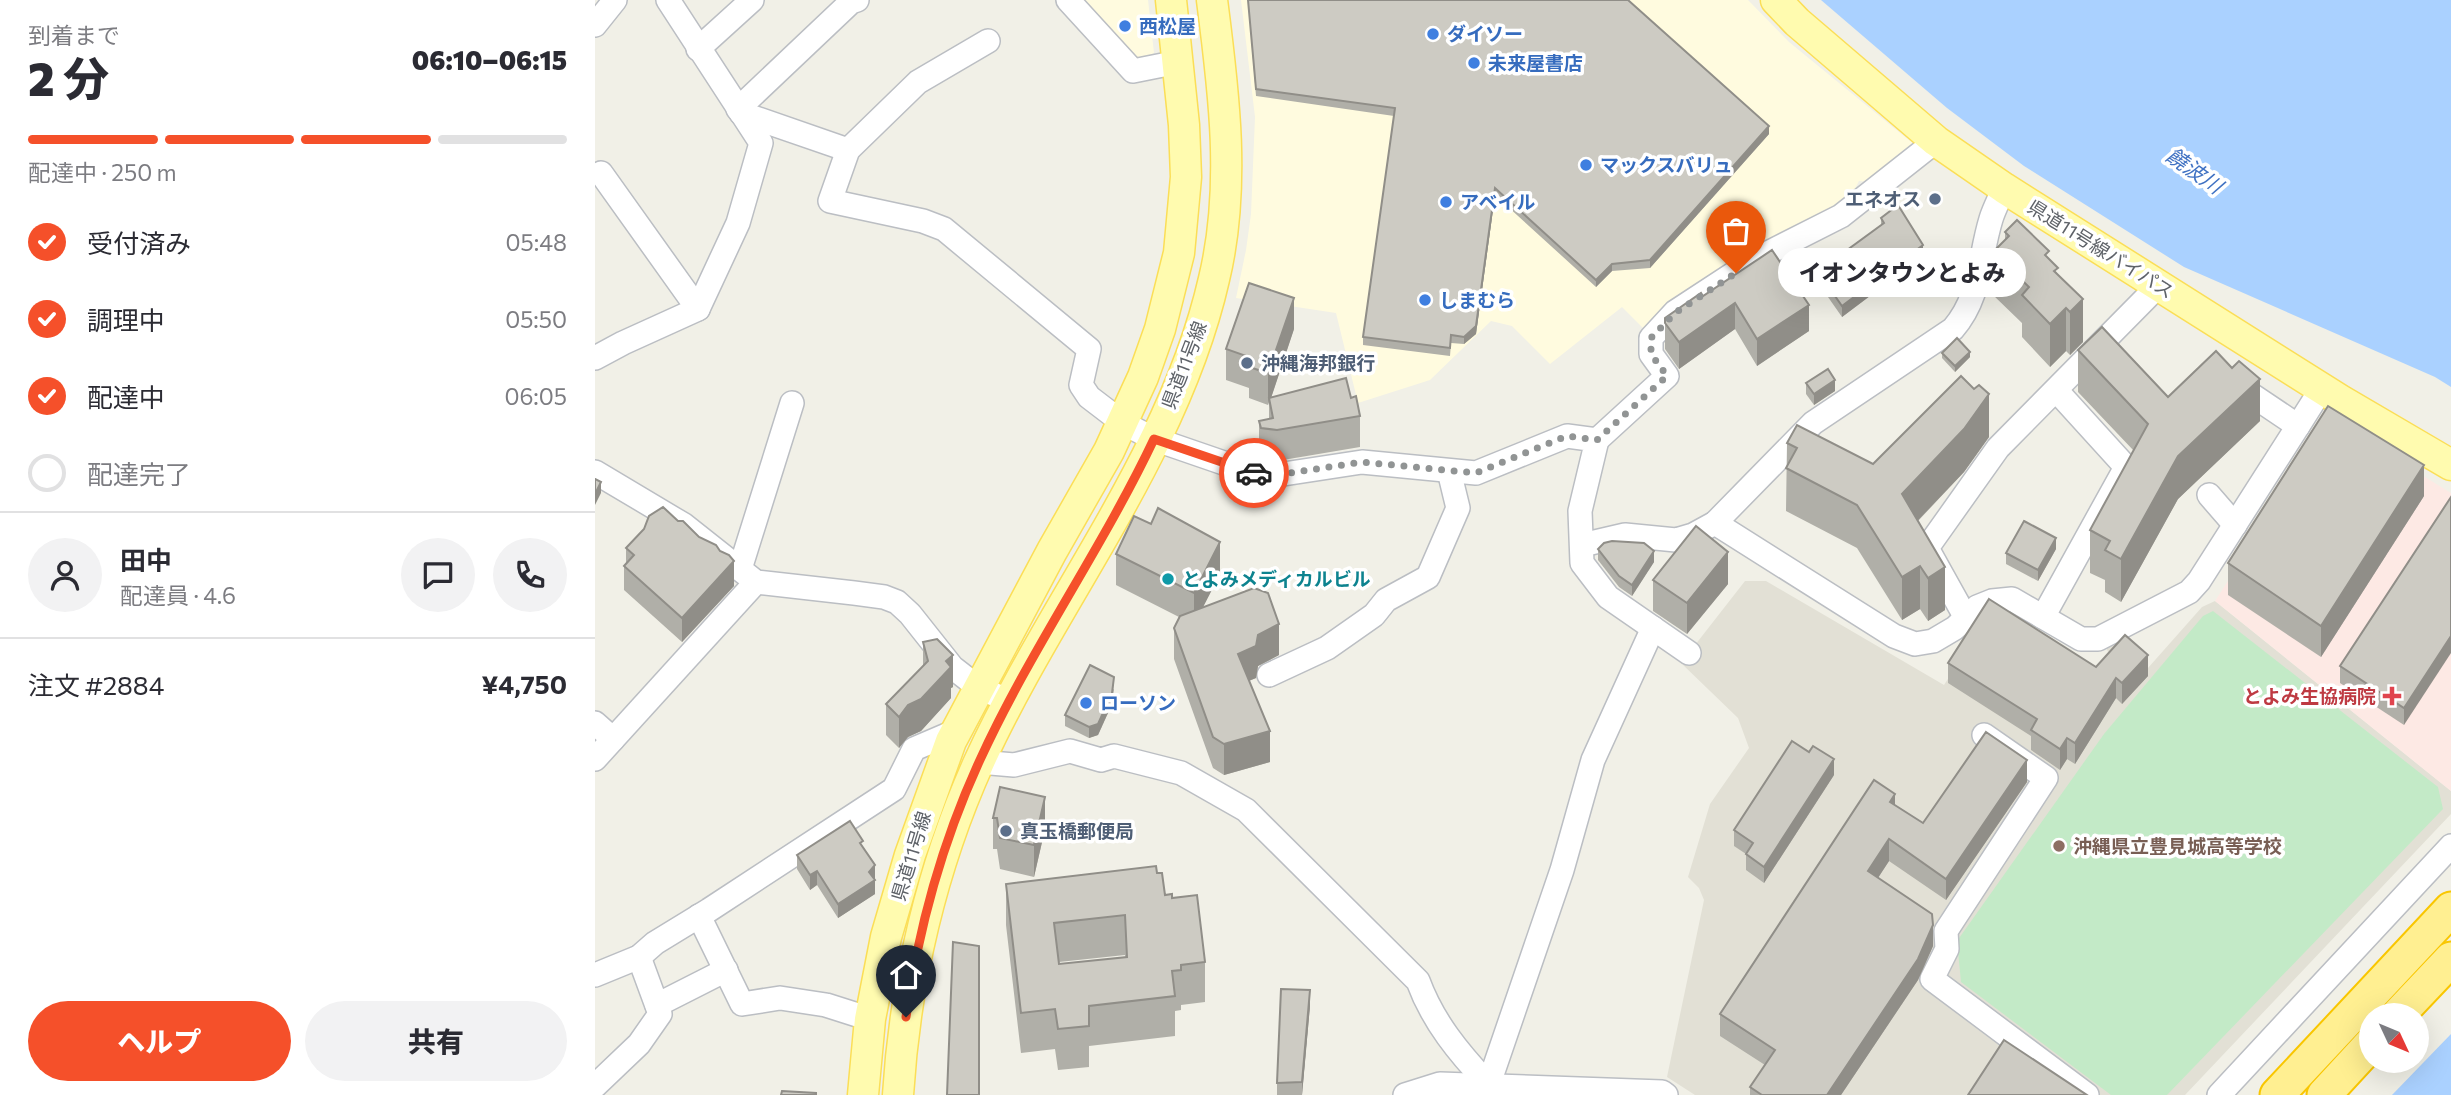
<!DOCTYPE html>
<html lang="ja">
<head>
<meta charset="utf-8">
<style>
	body { margin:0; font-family:Commissioner,"Noto Sans JP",sans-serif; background:#f2f2f3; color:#2b2b33; height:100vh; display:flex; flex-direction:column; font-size:26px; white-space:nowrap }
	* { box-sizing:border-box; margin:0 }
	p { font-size:23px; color:#7c7c81 }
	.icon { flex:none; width:38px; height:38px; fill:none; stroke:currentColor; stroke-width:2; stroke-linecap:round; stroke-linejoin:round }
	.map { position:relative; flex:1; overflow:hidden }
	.panel { display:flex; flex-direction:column; background:#fff; width:595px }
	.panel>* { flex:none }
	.needle { width:46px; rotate:134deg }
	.tools { position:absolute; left:1764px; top:1003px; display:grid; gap:14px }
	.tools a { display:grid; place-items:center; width:70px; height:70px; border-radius:50%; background:#fff; box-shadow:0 7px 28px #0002; font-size:35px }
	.pin { position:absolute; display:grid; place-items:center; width:60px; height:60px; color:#fff; margin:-72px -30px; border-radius:50% 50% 50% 0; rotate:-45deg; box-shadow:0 0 7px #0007 }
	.pin .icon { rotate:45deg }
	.courier { position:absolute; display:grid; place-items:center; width:70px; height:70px; margin:-35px; border:5px solid #f5502a; border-radius:50%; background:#fff; color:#222; box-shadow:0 2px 9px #0007 }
	.bubble { position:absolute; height:49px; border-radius:24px; background:#fff; box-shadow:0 7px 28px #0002; font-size:23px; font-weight:800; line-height:49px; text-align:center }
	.head em { font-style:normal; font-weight:800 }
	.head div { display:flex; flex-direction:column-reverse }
	.head { display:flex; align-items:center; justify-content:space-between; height:119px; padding:0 28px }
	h1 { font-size:46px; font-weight:800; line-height:52px }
	.bar { display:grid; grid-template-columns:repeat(4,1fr); gap:10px 7px; align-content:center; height:84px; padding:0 28px }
	.bar i { height:9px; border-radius:5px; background:#e1e1e2 }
	.bar .current { background:#f5502a }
	.bar p { grid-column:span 4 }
	.line { display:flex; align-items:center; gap:18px; padding:0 28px; border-top:2px solid #e1e1e2 }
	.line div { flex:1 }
	.round { display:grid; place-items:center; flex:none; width:74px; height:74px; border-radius:37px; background:#f2f2f3 }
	ol { padding:0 28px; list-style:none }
	li { display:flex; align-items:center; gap:21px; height:77px }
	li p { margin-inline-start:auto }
	li .icon { padding:7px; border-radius:50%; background:#f5502a; color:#fff; stroke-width:4 }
	li:last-child { color:#7c7c81 }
	li i { width:38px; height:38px; border:4px solid #e1e1e2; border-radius:50% }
	.primary-button { display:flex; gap:14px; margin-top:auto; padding:14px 28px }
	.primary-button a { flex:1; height:80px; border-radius:42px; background:#f5502a; color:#fff; font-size:28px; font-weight:800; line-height:80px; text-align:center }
	.primary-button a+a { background:#f2f2f3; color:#2b2b33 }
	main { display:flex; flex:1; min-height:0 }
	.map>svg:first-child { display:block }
	.commercial { fill:#fffbdf }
	.education { fill:#e2e0d5 }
	.medical { fill:#fde9e4 }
	.green { fill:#c3eac7 }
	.water { fill:#aad1ff }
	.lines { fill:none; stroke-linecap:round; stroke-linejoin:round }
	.minor-casing { stroke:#bbbec3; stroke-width:26 }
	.major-casing { stroke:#fbde57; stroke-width:33 }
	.highway-casing { stroke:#f9c600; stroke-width:37 }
	.minor { stroke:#fff; stroke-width:23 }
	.major { stroke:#fffbaf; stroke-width:30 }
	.highway { stroke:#ffef91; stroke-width:33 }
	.wall { fill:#b0afa8; fill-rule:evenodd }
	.shaded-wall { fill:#908e88 }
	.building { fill:#cdcbc3; stroke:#908e88; stroke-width:2; fill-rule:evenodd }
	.done { stroke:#919494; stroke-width:7; stroke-dasharray:0 12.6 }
	.route { stroke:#f5502a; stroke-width:9 }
	.shop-dot { fill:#3f7fe0; stroke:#fff; stroke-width:2.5 }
	.service-dot { fill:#5c6f8a; stroke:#fff; stroke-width:2.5 }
	.culture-dot { fill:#0f9aa8; stroke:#fff; stroke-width:2.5 }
	.health-dot { fill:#e0444e; stroke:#fff; stroke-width:2.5 }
	.education-dot { fill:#8d6e63; stroke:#fff; stroke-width:2.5 }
	.labels { text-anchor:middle; stroke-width:7; stroke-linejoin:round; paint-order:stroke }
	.shop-label { font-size:19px; font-weight:bold; fill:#366cbe; stroke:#fff; text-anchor:start }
	.service-label { font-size:19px; font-weight:bold; fill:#4e5e75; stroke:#fff; text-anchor:start }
	.street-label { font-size:19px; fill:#5e6268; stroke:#fff }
	.culture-label { font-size:19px; font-weight:bold; fill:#0d838f; stroke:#fff; text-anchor:start }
	.health-label { font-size:19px; font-weight:bold; fill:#be3a42; stroke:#fff; text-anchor:end }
	.education-label { font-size:19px; font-weight:bold; fill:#785e54; stroke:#fff; text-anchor:start }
	.water-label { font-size:21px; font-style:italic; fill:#4072c3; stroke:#fff }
</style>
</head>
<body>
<main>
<section class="panel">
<div class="head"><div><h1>2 分</h1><p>到着まで</p></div><em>06:10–06:15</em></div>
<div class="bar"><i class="current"></i><i class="current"></i><i class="current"></i><i></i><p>配達中 · 250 m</p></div>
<ol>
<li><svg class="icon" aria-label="check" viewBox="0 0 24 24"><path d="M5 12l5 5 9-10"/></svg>受付済み<p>05:48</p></li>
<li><svg class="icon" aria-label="check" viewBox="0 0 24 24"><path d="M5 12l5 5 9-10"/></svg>調理中<p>05:50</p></li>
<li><svg class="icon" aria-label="check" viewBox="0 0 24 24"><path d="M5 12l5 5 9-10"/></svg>配達中<p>06:05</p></li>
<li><i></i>配達完了</li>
</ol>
<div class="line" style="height:126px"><a class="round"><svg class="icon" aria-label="person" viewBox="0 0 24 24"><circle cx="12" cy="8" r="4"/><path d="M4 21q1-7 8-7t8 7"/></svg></a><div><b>田中</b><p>配達員 · 4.6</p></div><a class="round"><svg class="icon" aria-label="chat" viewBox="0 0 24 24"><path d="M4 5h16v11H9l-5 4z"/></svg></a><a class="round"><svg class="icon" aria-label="phone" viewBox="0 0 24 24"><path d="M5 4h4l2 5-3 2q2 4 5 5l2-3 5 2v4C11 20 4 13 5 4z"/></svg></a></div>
<div class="line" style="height:91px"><div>注文 #2884</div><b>¥4,750</b></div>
<div class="primary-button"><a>ヘルプ</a><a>共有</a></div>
</section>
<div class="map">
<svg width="1856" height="1095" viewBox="0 0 1856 1095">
	<rect width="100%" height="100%" fill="#f1f0e7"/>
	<g class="commercial">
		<path d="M482,0H553L559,53L544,60L532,58Z"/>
		<path d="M646,0H1153L1194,42L1321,146L1274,182L1264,181L1253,202L1050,330L1027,307L955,364L917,326L896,321L835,380L763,403L741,313L641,298L651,250L656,214L660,117Z"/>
	</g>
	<path class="education" d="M1150,581H1171L1349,685L1393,617L1500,685L1519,662L1511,648L1527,639L1534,653L1553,668L1607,607L1620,601L1856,791V814L1590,1095H1100L1072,1077L1109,900L1104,888L1093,877L1115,804L1154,748L1143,718L1086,663Z"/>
	<path class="medical" d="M1737,420L1856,493V791L1620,601Z"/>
	<path class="green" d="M1618,611L1843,787L1848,809L1572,1095H1516L1366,982L1362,941L1509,734L1608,616Z"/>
	<g class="water">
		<path d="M1226,0H1856V387L1840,377L1589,267L1429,166L1352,108Z"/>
		<path d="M1856,1034V1095H1797Z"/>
	</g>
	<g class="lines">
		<defs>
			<g id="minor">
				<path d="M473,0L538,71L583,62"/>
				<path d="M0,25L20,0"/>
				<path d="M393,41L323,82L253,150L235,201L328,221L349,229L494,349L486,385L494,397L528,423L559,439L655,472L682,475L767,462L881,473L972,436L1002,440L985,511L987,563L1013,597L1094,653"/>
				<path d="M103,49L157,0"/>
				<path d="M143,109L256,2L262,0"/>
				<path d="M146,113L253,150"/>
				<path d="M6,173L103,309"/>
				<path d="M0,358L28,343L103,309L143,223L166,143L73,0"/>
				<path d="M1703,426L1727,388"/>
				<path d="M1002,440L1072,376L1056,354V338L1080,312L1161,259L1246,216L1341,141"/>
				<path d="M0,472L89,525L161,582L259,593L289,597L302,602L315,614L357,667L384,688L415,701"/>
				<path d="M1614,495L1640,525"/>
				<path d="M1120,523L1299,636L1320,644L1338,641L1360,628L1382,607L1397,601L1417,599L1486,639H1503L1594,592L1604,581L1703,426L1639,383"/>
				<path d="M987,545L1030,535L1081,540L1098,535L1120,523L1218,423L1358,329C1386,297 1384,258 1396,219C1399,209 1405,198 1409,188"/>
				<path d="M145,569L197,403"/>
				<path d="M1448,617L1531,467L1461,390"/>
				<path d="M1371,618L1332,548L1403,448L1564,285"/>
				<path d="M674,675L732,648L779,615L791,600L833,577L863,508L854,471"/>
				<path d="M0,723L18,739"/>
				<path d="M1389,735L1451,778L1351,931L1352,949L1337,979L1492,1095"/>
				<path d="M0,759L161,582"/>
				<path d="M384,762L419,765L475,751L506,760L519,756L586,773L651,810L823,981C838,1022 864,1053 893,1084"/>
				<path d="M104,916L147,1004L185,998L231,1005L275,1019"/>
				<path d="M0,975L44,957L60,943L114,910L299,789L319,749L361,731"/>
				<path d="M62,1005L131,970"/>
				<path d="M0,1086L44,1044L65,1014L44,957"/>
				<path d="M810,1095L845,1084L1067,1092L1071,1095"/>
				<path d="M890,1095L967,870L998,760L1058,628"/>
				<path d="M1624,1095L1856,846"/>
			</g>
			<g id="major">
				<path d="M1181,0L1202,22L1341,141L1409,188L1745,400L1856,465"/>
				<path d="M268,1095L275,1019L291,937L315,855L356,741L457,551L514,451L548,377L565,329L584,253L591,177L589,125L576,0"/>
				<path d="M303,1095C310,981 337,866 384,762C458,600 579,455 619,279C641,188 629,92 617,0"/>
			</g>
			<g id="highway">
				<path d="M1803,1015L1856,959"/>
				<path d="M1682,1095L1856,909"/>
				<path d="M1729,1095L1776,1044"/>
			</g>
		</defs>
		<use href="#minor" class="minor-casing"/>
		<use href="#major" class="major-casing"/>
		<use href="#highway" class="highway-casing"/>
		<use href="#minor" class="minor"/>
		<use href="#major" class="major"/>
		<use href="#highway" class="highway"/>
	</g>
	<g class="wall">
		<path d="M653,0H1033L1174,134L1055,268L1017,271L1001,287L900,195L881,334L869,344L856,343L855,356L768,345V337L799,116L661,96Z"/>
		<path d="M1286,218L1328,256L1247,317L1226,287V276L1233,270V264L1286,225Z"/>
		<path d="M1410,232L1454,259L1463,275L1488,342L1475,355L1471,351L1455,367L1427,337V323L1398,295V252L1410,240Z"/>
		<path d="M1177,250L1214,331L1162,366L1140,329L1084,369L1070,349V318L1108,296Z"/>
		<path d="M699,329L676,398H756L765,416V447L682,461L666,459L664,453V421L674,419V402L673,405L654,398V388L631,380V349Z"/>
		<path d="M1483,350L1573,397L1665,421L1583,499L1526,602L1510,592V580L1495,573V530L1539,451L1483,392Z"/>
		<path d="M1347,353L1375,357L1360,372L1347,358Z"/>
		<path d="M1211,383L1240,391L1219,405L1211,394Z"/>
		<path d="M1394,437L1369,472L1323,521L1350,610L1333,621L1325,609L1307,620L1262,548L1191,511L1192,443L1278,464Z"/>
		<path d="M1829,496L1726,657L1633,595V563Z"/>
		<path d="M1856,497L1809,725L1745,683V666Z"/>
		<path d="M31,548L139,586L87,642L29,590V566L31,564Z"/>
		<path d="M1003,549L1059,562L1037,596L1024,587L1003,560Z"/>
		<path d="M1461,549L1443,581L1411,564V553Z"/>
		<path d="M521,554L625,574L607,608L684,655L663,666L661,678L654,681L675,762L629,775L618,768L579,659V628L584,617L521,585Z"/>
		<path d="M1058,580L1133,584L1092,634L1058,611Z"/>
		<path d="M328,642L358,687L356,688V698L326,731L313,737L304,748L291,735V704L328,666Z"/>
		<path d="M1353,663L1501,667L1553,676L1527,704L1521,698L1480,764L1472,759L1465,770L1436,750V736L1353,683Z"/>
		<path d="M519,689L517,704L503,735L494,738L470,726V715Z"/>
		<path d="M1239,775L1169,883L1151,870V854L1139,846V830Z"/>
		<path d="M1432,782L1351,900L1294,861L1283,878L1338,946L1323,980L1246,1095H1155V1087L1170,1065L1125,1036V1014L1300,805L1328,823Z"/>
		<path d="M405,787L450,829L439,877L405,869L402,849H398V818Z"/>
		<path d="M268,847L280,879V894L243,918L222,885L215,890L202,869V855Z"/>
		<path d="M562,873L570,895L577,898L610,962V1002L586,1005V1010L580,1011V1036L494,1046V1067L463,1070L460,1049L426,1053L411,925V884ZM530,955V957L464,964V962Z"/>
		<path d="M715,1006L707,1095H682V1083Z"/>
	</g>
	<g class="shaded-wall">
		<path d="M1174,126V134L1055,268V260Z"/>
		<path d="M900,188V195L881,334L869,344V337Z"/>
		<path d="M1328,245V256L1247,317V306Z"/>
		<path d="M1017,264V271L1001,287V280Z"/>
		<path d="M699,298V329L675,401L674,398L673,405V373Z"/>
		<path d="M1488,299V342L1475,355V312Z"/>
		<path d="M1140,303V329L1084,369V342Z"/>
		<path d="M1214,305V331L1162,366V339Z"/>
		<path d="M1471,308V351L1455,367V324Z"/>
		<path d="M1375,352V357L1360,372V366Z"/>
		<path d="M1665,379V421L1583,499L1526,602V559L1583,456Z"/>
		<path d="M1240,380V391L1219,405V394Z"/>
		<path d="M1394,394V437L1369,472L1307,537V494Z"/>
		<path d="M1829,465V496L1726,657V626Z"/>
		<path d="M6,482V493L0,505V494Z"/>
		<path d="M1461,538V549L1443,581V570Z"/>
		<path d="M625,542V574L599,625V593Z"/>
		<path d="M1059,551V562L1037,596V585Z"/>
		<path d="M1133,552V584L1092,634V603Z"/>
		<path d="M139,561V586L87,642V618Z"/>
		<path d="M1325,566V609L1307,620V577Z"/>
		<path d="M1350,567V610L1333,621V578Z"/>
		<path d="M684,624V655L663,666L661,678L643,685V654L663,635Z"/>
		<path d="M1856,636V653L1809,725V708Z"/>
		<path d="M358,655V687L356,688V698L326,731L313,737L304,748V717L351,661Z"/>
		<path d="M1553,655V676L1527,704V683Z"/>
		<path d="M519,677L517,704L503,735L494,738V727Z"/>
		<path d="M1521,678V698L1480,764V743Z"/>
		<path d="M675,731V762L629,775V744Z"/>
		<path d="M1472,738V759L1465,770V749Z"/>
		<path d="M1239,759V775L1169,883V867Z"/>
		<path d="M1432,760V782L1351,900V879Z"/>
		<path d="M1300,794V815L1295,802Z"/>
		<path d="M450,797V829L439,877V845Z"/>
		<path d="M1294,839V861L1273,893V871Z"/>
		<path d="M280,865V879L278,881L280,880V894L243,918V904Z"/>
		<path d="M222,871V885L215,890V875Z"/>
		<path d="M1338,925V946L1323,980L1246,1095H1232Z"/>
		<path d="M715,990V1006L707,1095V1082Z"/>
	</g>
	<g class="building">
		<path d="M653,0H1033L1174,126L1055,260L1017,264L1001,280L900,188L881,326L869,337L856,335L855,348L768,337L800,108L661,89Z"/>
		<path d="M1303,205L1328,245L1247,306L1226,276L1236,268L1233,264L1289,223L1286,218Z"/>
		<path d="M1422,220L1454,251L1450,255L1463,268L1459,271L1488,299L1475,312L1471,308L1455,324L1427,295L1434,287L1398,252L1414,236L1410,232Z"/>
		<path d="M1177,250L1214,305L1162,339L1140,303L1084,342L1070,323V318L1106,293L1108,296Z"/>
		<path d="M654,283L699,298L673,373L654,367L657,358L631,349Z"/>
		<path d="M1507,327L1573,397L1621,351L1637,368L1644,361L1665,379L1583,456L1526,559L1510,550L1515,541L1495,530L1553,424L1483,350Z"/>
		<path d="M1362,338L1375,352L1360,366L1347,353Z"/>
		<path d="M1233,369L1240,380L1219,394L1211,383Z"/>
		<path d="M1366,376L1379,389L1384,385L1394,394L1369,429L1307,494L1350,567L1333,578L1325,566L1307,577L1262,505L1191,468L1202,448L1192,443L1202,425L1278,464Z"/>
		<path d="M751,378L756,398L761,396L765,416L682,430L666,428L664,421L678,418L674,398Z"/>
		<path d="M1733,406L1829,465L1726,626L1633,563Z"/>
		<path d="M0,479L6,482L0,494Z"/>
		<path d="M1856,497V636L1809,708L1745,666Z"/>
		<path d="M68,507L83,521H88L104,537L121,545L125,551L134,555L139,561L87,618L29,566L39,555L31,548L49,529L54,516Z"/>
		<path d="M563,508L625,542L599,593L521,554L539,516L556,524Z"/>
		<path d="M1429,521L1461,538L1443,570L1411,553Z"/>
		<path d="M1101,526L1133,552L1092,603L1058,580Z"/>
		<path d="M1017,541L1049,543L1059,551L1037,585L1024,576L1003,549L1009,543Z"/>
		<path d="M659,588L673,593L684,624L663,635L661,646L643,654L675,731L629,744L618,737L579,628L585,616Z"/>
		<path d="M1394,599L1501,667L1530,635L1553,655L1527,683L1521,678L1480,743L1472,738L1465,749L1436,730L1442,719L1353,663Z"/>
		<path d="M342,639L358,655L351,661L356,667L326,699L313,705L304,717L291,704L333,661L328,642Z"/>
		<path d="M495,665L519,677L517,693L503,724L494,727L470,715Z"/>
		<path d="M1391,732L1432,760L1351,879L1294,839L1273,871L1337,914L1338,925L1323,959L1232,1095H1167L1155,1087L1180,1050L1125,1014L1279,780L1300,794L1295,802L1328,823Z"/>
		<path d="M1197,741L1214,752L1218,746L1239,759L1169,867L1151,854L1158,843L1139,830Z"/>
		<path d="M405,787L450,797L439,845L405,838L402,818H398Z"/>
		<path d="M255,821L268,841L265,843L280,865L274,872L280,880L243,904L222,871L215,875L202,855Z"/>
		<path d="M561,866L562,873H567L570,895L577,894V898L602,895L610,962L586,965V970L577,971L580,996L494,1006V1026L463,1029L460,1009L426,1013L411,884ZM530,915L532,957L464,964L459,923Z"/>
		<path d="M358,942L384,946V1095H352Z"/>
		<path d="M686,989L715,990L707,1082L682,1083Z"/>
		<path d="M1409,1040L1492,1095H1373Z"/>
		<path d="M187,1091L221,1093V1095H186Z"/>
	</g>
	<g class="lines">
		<path class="done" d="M659,473L682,475L767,462L881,473L972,436L1002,440L1072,376L1056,354V338L1080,313L1141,273"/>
		<path class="route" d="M311,1017C323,930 348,841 384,762C435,650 507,549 559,439L659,473"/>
	</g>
	<g class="shop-dot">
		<circle cx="530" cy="26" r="7"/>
		<circle cx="838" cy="34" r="7"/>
		<circle cx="879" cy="63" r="7"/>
		<circle cx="991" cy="165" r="7"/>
		<circle cx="851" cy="202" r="7"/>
		<circle cx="830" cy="300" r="7"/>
		<circle cx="491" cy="703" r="7"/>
	</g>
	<g class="service-dot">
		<circle cx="1340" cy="199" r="7"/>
		<circle cx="652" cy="363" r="7"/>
		<circle cx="411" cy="831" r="7"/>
	</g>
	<circle class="culture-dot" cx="573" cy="579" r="7"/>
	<path class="health-dot" d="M1793.5 685.5h7v7h7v7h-7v7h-7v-7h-7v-7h7z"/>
	<circle class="education-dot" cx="1464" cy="846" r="7"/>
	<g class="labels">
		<g class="shop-label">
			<text x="544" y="33">西松屋</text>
			<text x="852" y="41">ダイソー</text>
			<text x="893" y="70">未来屋書店</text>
			<text x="1005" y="172">マックスバリュ</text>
			<text x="865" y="209">アベイル</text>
			<text x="844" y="307">しまむら</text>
			<text x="505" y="710">ローソン</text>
		</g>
		<g class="service-label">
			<text x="1326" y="206" text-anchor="end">エネオス</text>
			<text x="666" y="370">沖縄海邦銀行</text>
			<text x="425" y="838">真玉橋郵便局</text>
		</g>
		<g class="street-label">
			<text transform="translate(1506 249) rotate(32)" y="7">県道11号線バイパス</text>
			<text transform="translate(589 365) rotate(-69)" y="7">県道11号線</text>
			<text transform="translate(316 856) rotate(-73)" y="7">県道11号線</text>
		</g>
		<g class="culture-label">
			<text x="587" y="586">とよみメディカルビル</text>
		</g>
		<g class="health-label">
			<text x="1781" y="703">とよみ生協病院</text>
		</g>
		<g class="education-label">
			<text x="1478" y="853">沖縄県立豊見城高等学校</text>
		</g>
		<g class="water-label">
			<text transform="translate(1599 171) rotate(35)" y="7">饒波川</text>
		</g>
	</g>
</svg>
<div class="tools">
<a><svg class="needle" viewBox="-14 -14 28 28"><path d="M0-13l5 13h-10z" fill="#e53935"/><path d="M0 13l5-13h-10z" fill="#7c7c81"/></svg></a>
</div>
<div class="pin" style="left:1141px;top:273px;background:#ea580c"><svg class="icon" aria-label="bag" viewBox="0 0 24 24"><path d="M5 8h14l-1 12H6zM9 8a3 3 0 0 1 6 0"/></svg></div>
<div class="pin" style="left:311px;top:1017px;background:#1f2937"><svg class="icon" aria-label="home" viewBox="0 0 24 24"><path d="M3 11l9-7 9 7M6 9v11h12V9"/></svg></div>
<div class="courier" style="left:659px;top:473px"><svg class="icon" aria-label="car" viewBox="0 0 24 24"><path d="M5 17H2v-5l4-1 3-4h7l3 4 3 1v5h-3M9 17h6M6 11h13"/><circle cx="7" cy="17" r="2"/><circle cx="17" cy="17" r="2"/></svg></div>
<div class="bubble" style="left:1183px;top:248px;width:248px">イオンタウンとよみ</div>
</div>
</main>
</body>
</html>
